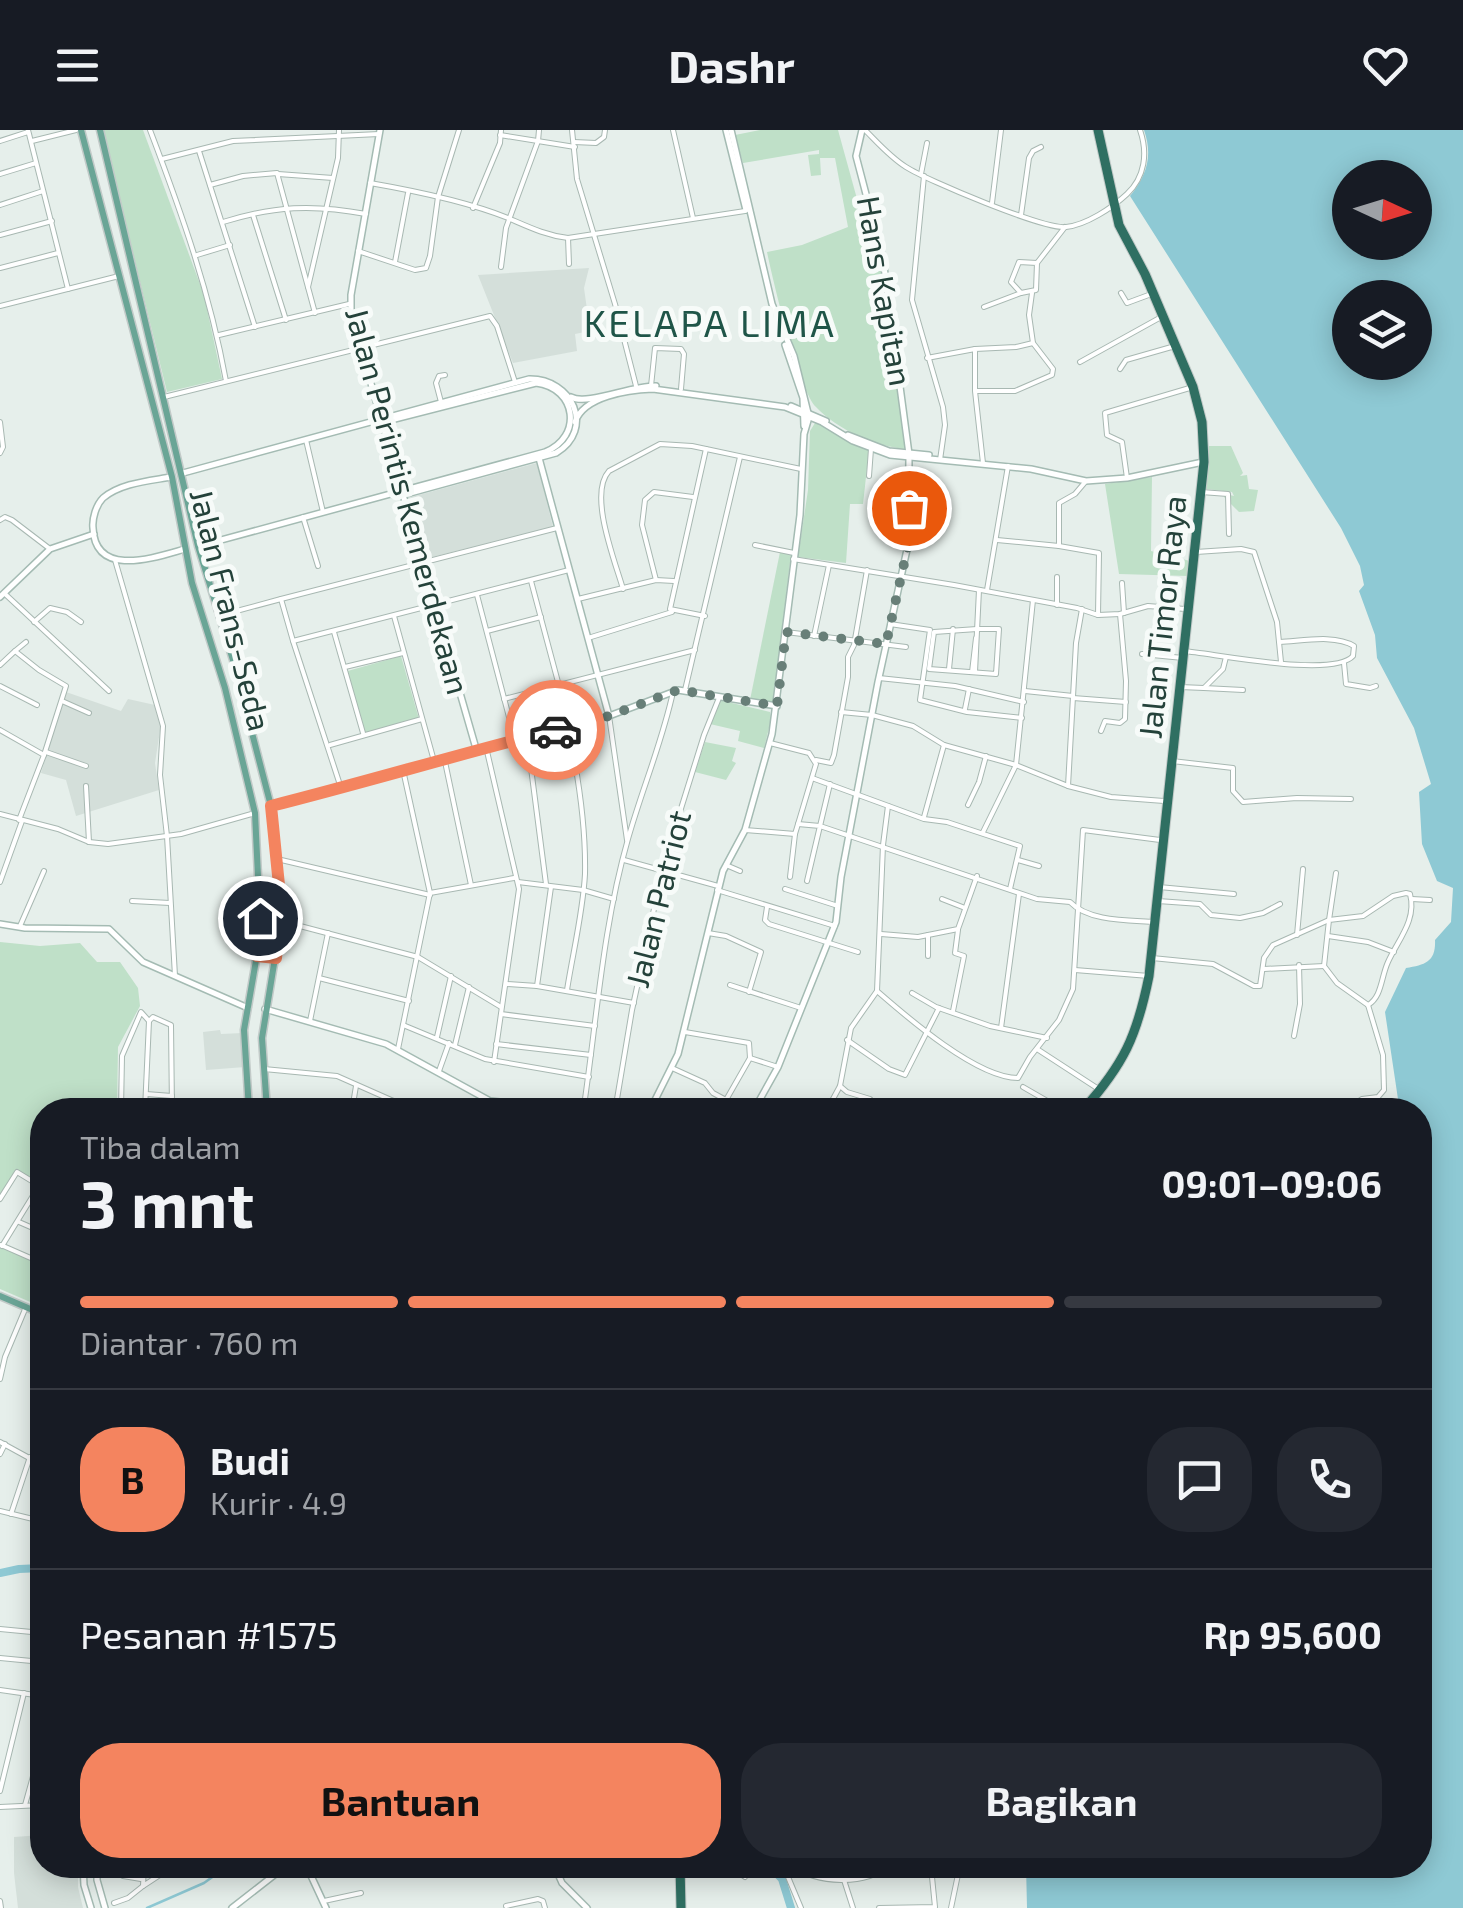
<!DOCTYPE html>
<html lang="id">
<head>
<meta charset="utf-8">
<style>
	body { margin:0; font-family:"Exo 2",sans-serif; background:#242831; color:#f1f3f6; height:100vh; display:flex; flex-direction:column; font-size:38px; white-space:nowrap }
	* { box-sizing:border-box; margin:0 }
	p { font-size:32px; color:#9ea1a6 }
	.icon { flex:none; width:55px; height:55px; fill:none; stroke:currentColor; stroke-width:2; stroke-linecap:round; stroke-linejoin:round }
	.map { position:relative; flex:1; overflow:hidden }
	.drawer { position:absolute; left:30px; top:968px; width:1402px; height:780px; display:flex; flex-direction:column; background:#171b24; border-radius:40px; box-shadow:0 5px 25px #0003 }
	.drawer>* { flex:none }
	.needle { width:65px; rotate:94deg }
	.buttons { position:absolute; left:1332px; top:30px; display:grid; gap:20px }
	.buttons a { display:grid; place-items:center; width:100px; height:100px; border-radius:50%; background:#171b24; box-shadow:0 5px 25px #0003; font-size:50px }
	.pin { position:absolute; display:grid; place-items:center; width:85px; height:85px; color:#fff; margin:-42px; border:5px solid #fff; border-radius:50%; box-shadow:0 2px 10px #0007 }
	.courier { position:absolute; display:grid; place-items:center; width:100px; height:100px; margin:-50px; border:8px solid #f4845f; border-radius:50%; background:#fff; color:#222; box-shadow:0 2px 12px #0007 }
	.overview em { font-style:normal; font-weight:700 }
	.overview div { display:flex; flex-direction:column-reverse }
	.overview { display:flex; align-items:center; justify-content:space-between; height:170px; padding:0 50px }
	h1 { font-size:65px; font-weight:700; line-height:75px }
	.bar { display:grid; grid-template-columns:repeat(4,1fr); gap:15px 10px; align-content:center; height:120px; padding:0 50px }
	.bar i { height:12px; border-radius:8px; background:#363941 }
	.bar .current { background:#f4845f }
	.bar p { grid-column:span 4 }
	.line { display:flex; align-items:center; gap:25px; padding:0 50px; border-top:2px solid #363941 }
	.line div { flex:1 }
	.round { display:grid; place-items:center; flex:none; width:105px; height:105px; border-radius:40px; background:#242831 }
	.button { display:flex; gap:20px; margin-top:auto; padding:20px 50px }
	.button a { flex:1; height:115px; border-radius:40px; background:#f4845f; color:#111; font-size:40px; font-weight:700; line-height:115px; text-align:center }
	.button a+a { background:#242831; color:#f1f3f6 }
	header { display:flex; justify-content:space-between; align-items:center; height:130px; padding:0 50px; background:#171b24; font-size:45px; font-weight:700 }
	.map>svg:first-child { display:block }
	.built { fill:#d4dfda }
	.green { fill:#bfe0c8 }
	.water { fill:#8ec9d4; fill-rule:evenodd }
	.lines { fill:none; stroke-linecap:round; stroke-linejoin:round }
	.stream { stroke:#8ec9d4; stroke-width:2.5 }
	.river { stroke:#8ec9d4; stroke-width:8 }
	.street-casing { stroke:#a8b8b2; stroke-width:6 }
	.secondary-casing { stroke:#a4bbb3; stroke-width:8 }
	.primary-casing { stroke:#c2cac8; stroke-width:9 }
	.highway-casing { stroke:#c2cac8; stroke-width:11 }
	.street { stroke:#fff; stroke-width:4 }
	.secondary { stroke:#fff; stroke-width:5 }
	.primary { stroke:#6aa596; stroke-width:6 }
	.highway { stroke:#2f6f62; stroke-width:9 }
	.done { stroke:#687f78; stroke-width:10; stroke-dasharray:0 18 }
	.route { stroke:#f4845f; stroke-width:12 }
	.labels { text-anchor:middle; stroke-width:10; stroke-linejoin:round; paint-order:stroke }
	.street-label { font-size:32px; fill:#24423a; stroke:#f7fbf9 }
	.quarter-label { font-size:38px; letter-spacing:2.5px; fill:#1f5548; stroke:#f7fbf9 }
</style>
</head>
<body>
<header><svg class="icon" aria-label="menu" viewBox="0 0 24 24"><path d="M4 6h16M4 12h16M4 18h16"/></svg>Dashr<svg class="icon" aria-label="heart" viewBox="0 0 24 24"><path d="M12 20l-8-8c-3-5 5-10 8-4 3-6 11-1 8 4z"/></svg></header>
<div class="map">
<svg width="1463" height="1778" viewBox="0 0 1463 1778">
	<rect width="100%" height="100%" fill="#e6efeb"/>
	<g class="built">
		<path d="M589,138L584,158L590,201L575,204L577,221L513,233L478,145Z"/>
		<path d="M537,333L553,397L424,429L408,368Z"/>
		<path d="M66,562L121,581L128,569L155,575L161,594L155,633L159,660L76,686L66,650L41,643Z"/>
		<path d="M220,900L221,904L243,903L245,937L206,940L203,902Z"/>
		<path d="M42,1705V1735H78V1757L83,1778H18L14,1743V1707Z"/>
	</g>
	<g class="green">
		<path d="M103,0H143L204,165L222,249L167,262Z"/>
		<path d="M760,0H838L867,105L874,103L898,231L906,319C877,317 836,299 816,277C799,260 773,151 767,122L802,115L848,97L835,28H820L821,45L811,46L808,25L819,24V20L743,33L735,5Z"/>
		<path d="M821,292L869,320L863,374H850L846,433L798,427L808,360L810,301L815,293Z"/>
		<path d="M1209,316H1231L1243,343L1240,346L1247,345L1249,359L1258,360L1254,381L1239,382L1224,367L1225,364L1234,366L1232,362L1206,359Z"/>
		<path d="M1152,347L1151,421L1190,431L1188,446L1119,444L1105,354Z"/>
		<path d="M780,422L791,424L773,573L750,570Z"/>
		<path d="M401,526L419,589L364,604L344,542Z"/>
		<path d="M719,570L770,582L771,590L764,618L738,611L740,601L710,594Z"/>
		<path d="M705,612L736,618L732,631L736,633L726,650L695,642Z"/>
		<path d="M0,812L40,816L80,813L97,832H120L138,858L140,876L118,917L117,980H42V1047L39,1052L17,1040L0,1067Z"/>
		<path d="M0,1116L42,1134V1177L0,1159Z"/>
	</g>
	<path class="water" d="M1144,0H1463V1778H1027L1026,1735H1420V980H1391L1398,969L1385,882L1406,838C1426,835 1436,831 1435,810L1451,792L1453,758L1437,751L1422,714L1419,662L1431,654L1414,598L1377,528L1375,505L1359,461L1364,455L1360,436L1341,398L1130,66C1147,45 1153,26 1144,0ZM1350,48H1415V112H1350ZM1350,168H1415V232H1350Z"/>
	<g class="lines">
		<path class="stream" d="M147,1778L204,1753L229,1735"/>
		<g class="river">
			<path d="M0,1443L19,1439L42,1438"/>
			<path d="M768,1735L782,1749L791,1778"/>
		</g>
		<defs>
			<g id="street">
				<path d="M28,0L68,159"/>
				<path d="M150,0C182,84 210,163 226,251"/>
				<path d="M572,0L577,49L615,174L636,256"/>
				<path d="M673,0L693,88"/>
				<path d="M865,0C878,13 890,27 906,37C926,50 1045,100 1066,97C1086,95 1112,78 1127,64C1145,47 1148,23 1140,0"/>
				<path d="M500,5L575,17"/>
				<path d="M0,11L28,2"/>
				<path d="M32,11L76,0"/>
				<path d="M574,12L596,13L604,7L605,0"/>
				<path d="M199,21L255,197"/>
				<path d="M162,29L233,11L379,4"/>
				<path d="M0,44L36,33"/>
				<path d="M278,44L333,48"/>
				<path d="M921,44L927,13"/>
				<path d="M924,46L912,170L943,277L945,295L940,330"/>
				<path d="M370,53C416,61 466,71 508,88C529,97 545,105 568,108L745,81"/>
				<path d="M210,55L243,46L277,43L315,183"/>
				<path d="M992,73L1001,0"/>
				<path d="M0,75L43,61"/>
				<path d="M473,78L500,13L501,0"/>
				<path d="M253,85L286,190"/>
				<path d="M1021,85L1029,28L1033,21L1041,17"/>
				<path d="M223,92C274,76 313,74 366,84"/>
				<path d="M0,105L52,91"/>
				<path d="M568,108L569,134"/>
				<path d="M358,121L415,140L426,138L430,126L438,67L459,0"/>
				<path d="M197,125L230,115"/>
				<path d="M395,132L408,63"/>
				<path d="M1037,133L1019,132L1011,152L1021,163L1036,160L1037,133L1065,97"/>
				<path d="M501,137L506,98L538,11L539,0"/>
				<path d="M0,138L58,123"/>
				<path d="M308,157L338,28L339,0"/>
				<path d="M1121,163L1127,173L1154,163"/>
				<path d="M0,176L119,146"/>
				<path d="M984,177L1021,163"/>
				<path d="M219,205L349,174"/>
				<path d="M927,228L975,219"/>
				<path d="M1080,232L1163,186"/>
				<path d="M1120,239L1126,230L1175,216"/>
				<path d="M651,256L655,218L681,219L684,224L681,259"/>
				<path d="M976,261H1015L1052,245L1053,239L1033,213"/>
				<path d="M164,267L490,186L497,196L515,252"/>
				<path d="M441,272L436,253L439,246L445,245"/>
				<path d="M0,292L3,317L0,323"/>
				<path d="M306,310L323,382"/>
				<path d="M983,333L975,261V219L1016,217L1033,213L1029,185L1032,163"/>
				<path d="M869,346L871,319"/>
				<path d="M1127,348L1122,312L1107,305L1105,283L1193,257"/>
				<path d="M1201,362L1228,364L1229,404"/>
				<path d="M303,387L318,436"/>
				<path d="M0,390L5,387L12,390L50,419"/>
				<path d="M997,410L1059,416V373L1075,364L1086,351"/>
				<path d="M755,415L794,423"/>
				<path d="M1059,416L1099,423L1098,485"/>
				<path d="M1196,422L1241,419L1254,422L1277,492L1281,532"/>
				<path d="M793,429L954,455L1077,478L1098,485L1120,484L1148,476L1185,479"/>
				<path d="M115,430L163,596L160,645L167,706L175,846"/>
				<path d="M1057,447V475"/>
				<path d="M656,450L642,395L645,370L654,362L693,367"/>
				<path d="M531,451L558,552"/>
				<path d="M1122,453L1124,483"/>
				<path d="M623,459C615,431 588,364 609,341L660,314L692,316L801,339"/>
				<path d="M987,460L1008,336"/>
				<path d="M4,463L109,561"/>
				<path d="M477,465L515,610"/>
				<path d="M578,469L656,450L674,451"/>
				<path d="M1082,479L1076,513L1068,656L1111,667L1164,671"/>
				<path d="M218,486L281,469"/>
				<path d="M394,486L434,631"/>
				<path d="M705,486L670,479L706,319"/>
				<path d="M34,492L50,478L67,482L81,492"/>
				<path d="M890,494L930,500L920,570L967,582L1022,588"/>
				<path d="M977,499H999L996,544L929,539L934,502Z"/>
				<path d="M487,501L541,487"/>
				<path d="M334,502L363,603"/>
				<path d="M786,502L906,517"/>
				<path d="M814,506L829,435"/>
				<path d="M588,508L672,482"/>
				<path d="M293,511L281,469L557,398"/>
				<path d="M15,521L26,512"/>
				<path d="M1184,521C1217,524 1333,548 1353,526L1354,516C1335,504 1302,511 1280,512"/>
				<path d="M1142,524L1183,528"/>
				<path d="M1344,533L1346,554L1370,558L1376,556"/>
				<path d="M0,535L15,521L39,540L66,556L44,625"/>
				<path d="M345,537L403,523"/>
				<path d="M949,539L953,499"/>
				<path d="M972,542L976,508"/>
				<path d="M975,542L979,460"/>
				<path d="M879,548L955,556L1024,572"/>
				<path d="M0,556L37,575"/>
				<path d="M1180,557L1204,558L1223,539L1226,527"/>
				<path d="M1204,558L1243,560"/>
				<path d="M685,560L740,327"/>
				<path d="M1025,561L1073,566"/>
				<path d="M1073,568L1126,572"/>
				<path d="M504,569L695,520"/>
				<path d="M62,571L89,583"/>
				<path d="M965,579L969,559"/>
				<path d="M841,582L872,585L913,596L944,615L1016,635L1068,656"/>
				<path d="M609,586L627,710"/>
				<path d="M0,600L44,625L19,690"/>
				<path d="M1101,601L1105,591L1120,593L1125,589L1126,551L1120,484"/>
				<path d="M527,607L546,754"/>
				<path d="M330,615L422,589"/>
				<path d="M486,617L519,759L494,932"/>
				<path d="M46,622L86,636"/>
				<path d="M444,627L471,755"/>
				<path d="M816,630L831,633L834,625L848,547V527L854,515L867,440"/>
				<path d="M1172,631L1233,638V661L1243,672L1297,668L1351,669"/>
				<path d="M812,648L924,689L947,692L1020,716L1010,759"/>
				<path d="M830,654L820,696L1037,769L1070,772C1089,792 1130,790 1155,792"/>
				<path d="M86,656L89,712"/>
				<path d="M341,658L293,511L569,440"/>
				<path d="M968,675L979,652L986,626"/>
				<path d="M0,684L58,699L89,712L108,714L181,704L255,683"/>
				<path d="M924,687L944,615"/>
				<path d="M798,694L820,696L807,751"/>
				<path d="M745,700L795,704L816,634L809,623L770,613"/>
				<path d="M983,702L1016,635L1033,470"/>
				<path d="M277,729L430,765"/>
				<path d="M624,730L718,756"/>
				<path d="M1018,730L1039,736"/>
				<path d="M726,735L740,741"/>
				<path d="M790,747L795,704"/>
				<path d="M0,752L22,691"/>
				<path d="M518,752L583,760L614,769"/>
				<path d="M551,757L537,856L634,873"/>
				<path d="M1159,757L1234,764"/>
				<path d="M785,759L838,776"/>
				<path d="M717,760L835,796"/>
				<path d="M430,763L514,748"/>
				<path d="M1406,763L1410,764C1417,790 1398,810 1388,832C1381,847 1382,867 1368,875L1337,853L1324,836L1329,790L1363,786L1393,766Z"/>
				<path d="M942,769L965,778"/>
				<path d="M1412,769L1430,770"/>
				<path d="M132,771L170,773"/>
				<path d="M1158,771L1200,774L1211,785L1240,788L1263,783L1280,774"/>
				<path d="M767,777L765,790L769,794L858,822"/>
				<path d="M281,791L418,827L501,877"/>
				<path d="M20,796L44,741"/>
				<path d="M708,803L726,806L761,822L749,862"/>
				<path d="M881,804L918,807L958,799L977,746"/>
				<path d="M928,805V826"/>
				<path d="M1297,805L1303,739"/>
				<path d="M1328,806L1368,812L1394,822"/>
				<path d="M1152,828L1213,834L1254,856H1260L1264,828L1273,815L1329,790L1336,743"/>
				<path d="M1264,839L1324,836"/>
				<path d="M1075,840L1149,846"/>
				<path d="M319,848L409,871"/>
				<path d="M507,854L537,856"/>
				<path d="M730,855L801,878"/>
				<path d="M567,860C573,822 583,782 585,744C586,696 578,644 568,597"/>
				<path d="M877,861C908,888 977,948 1018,948L1030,927L1059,890L1073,859L1083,700L1160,710"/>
				<path d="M912,863L936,877L990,896L1047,908"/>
				<path d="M953,881L964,826L955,823L958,800"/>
				<path d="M501,884L595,896"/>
				<path d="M149,891L153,887L171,895L172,980"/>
				<path d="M310,891L328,803"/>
				<path d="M403,895L485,929L589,947"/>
				<path d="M1001,898L1019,764"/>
				<path d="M685,902L749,913L750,928"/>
				<path d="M1294,906L1300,874L1299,835"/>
				<path d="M437,907L451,846"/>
				<path d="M847,910L889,939L905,945L939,878"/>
				<path d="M496,914L591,925"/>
				<path d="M455,915L469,857"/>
				<path d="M398,919L430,763L403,640"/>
				<path d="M1037,919L1100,960"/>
				<path d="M672,938L705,953L713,963L726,970L721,980"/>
				<path d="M264,939L337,946L414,980"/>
				<path d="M439,941L449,913"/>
				<path d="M840,956L847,962L870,969"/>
				<path d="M1023,957L1063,980"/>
				<path d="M146,964L172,966"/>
				<path d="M726,970L750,928L778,937"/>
				<path d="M959,974L966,980"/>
				<path d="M616,975L632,880L664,733L704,605L719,568"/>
				<path d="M584,976C597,887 603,796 628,709C642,659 662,613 673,562"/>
				<path d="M121,980L122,926L141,882L149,891L145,980"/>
				<path d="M352,980L356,956"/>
				<path d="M827,980L840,956L851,898L877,861L883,715L888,676"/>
				<path d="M1345,980L1362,969L1378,967L1384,960L1383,925L1368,875"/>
				<path d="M0,1069L17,1042L40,1056"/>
				<path d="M19,1092L42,1102"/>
				<path d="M1,1115L42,1133"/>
				<path d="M2,1116L42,1051"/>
				<path d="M0,1249L5,1227L26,1177"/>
				<path d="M0,1312L42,1335"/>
				<path d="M0,1324L5,1314"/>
				<path d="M0,1381L37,1390L42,1378"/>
				<path d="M11,1384L30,1327"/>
				<path d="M0,1499L42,1503"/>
				<path d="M0,1528L42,1532"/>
				<path d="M0,1560L42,1566"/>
				<path d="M0,1661L24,1563"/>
				<path d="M25,1675L42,1614"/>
				<path d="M0,1677L42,1675"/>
				<path d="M144,1735L143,1756L175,1735"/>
				<path d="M729,1735L745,1747"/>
				<path d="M783,1735L801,1778"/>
				<path d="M792,1735C817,1754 866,1756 888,1735"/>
				<path d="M846,1735L844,1750L853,1778"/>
				<path d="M931,1737L955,1742"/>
				<path d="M648,1742L678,1744"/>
				<path d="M311,1743L344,1735"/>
				<path d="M123,1746L141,1749"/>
				<path d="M0,1771L1,1778"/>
				<path d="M324,1771L361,1763"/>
				<path d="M114,1773L128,1768L143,1756"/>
				<path d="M506,1776L538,1769L543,1771L545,1778"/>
				<path d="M879,1778L935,1777L931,1737L917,1735"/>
				<path d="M951,1778L960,1735"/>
			</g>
			<g id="secondary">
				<path d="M380,0L351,165V184L477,622"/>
				<path d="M726,0L746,80"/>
				<path d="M862,0L856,26L883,129L909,324"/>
				<path d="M785,215L803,268L804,296"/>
				<path d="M571,267C587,276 632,255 656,256"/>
				<path d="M791,276L826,291"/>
				<path d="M575,292C584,266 628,260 653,259L785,277L822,292L853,311L890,325L1031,339L1086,351L1127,348L1203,332"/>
				<path d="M848,305L889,321L929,325"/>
				<path d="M539,328L609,586"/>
				<path d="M183,343L529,249C572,248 596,299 556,323L403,365H394"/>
				<path d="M171,347C149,351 121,353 103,368C96,375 92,389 93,398C95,449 156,427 185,419"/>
				<path d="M199,416L545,322C583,307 577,258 536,253L379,293"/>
				<path d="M0,467L50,419L94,404"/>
				<path d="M271,676L609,586L678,560L777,576"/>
				<path d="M0,794L25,798L109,799L143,832L248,878"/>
				<path d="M265,879L386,914L490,971L546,977H651"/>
				<path d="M650,980L678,924L723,741L745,700L772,604L800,385L804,304L809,287L794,226L772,174L731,0"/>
				<path d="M754,980L778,937L836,792L841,747L878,552L908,415L909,328"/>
				<path d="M83,1735L84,1755L91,1778"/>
				<path d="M97,1735V1750L105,1778"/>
				<path d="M306,1735L326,1778"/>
				<path d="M554,1735L562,1753L587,1778"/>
				<path d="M232,1778L287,1735"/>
			</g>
			<g id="primary">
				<path d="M81,0L172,347L192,453L225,558L255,683L260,789L259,813L244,900L249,980"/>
				<path d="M100,0L198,416L233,530L271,676L281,791L262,908L267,980"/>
				<path d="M0,1166L42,1184"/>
			</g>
			<g id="highway">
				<path d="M1083,980C1124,934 1137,906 1149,846L1204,332L1202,292L1193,257L1145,144L1119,95L1098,0"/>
				<path d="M680,1735L681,1778"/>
			</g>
		</defs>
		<use href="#street" class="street-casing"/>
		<use href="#secondary" class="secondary-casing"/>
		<use href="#primary" class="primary-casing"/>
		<use href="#highway" class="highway-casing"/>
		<use href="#street" class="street"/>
		<use href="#secondary" class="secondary"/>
		<use href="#primary" class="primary"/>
		<use href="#highway" class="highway"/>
	</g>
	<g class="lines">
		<path class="done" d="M555,600L609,586L678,560L777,576L786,502L886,514L908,416L909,378"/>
		<path class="route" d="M260,788L257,826L276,828L281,775L271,676C366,652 459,624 555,600"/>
	</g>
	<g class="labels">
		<g class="street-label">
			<text transform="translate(884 161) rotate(80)" y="11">Hans Kapitan</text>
			<text transform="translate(407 371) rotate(75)" y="11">Jalan Perintis Kemerdekaan</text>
			<text transform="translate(230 480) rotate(76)" y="11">Jalan Frans-Seda</text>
			<text transform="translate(1163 487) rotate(-84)" y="11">Jalan Timor Raya</text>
			<text transform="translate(659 769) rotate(-76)" y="11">Jalan Patriot</text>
		</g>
		<g class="quarter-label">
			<text x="710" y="207">KELAPA LIMA</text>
		</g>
	</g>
</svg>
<div class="buttons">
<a><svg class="needle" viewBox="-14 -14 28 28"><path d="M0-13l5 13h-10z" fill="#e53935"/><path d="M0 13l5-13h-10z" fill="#9ea1a6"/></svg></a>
<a><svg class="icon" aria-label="layers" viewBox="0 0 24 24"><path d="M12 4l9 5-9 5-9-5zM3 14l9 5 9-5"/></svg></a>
</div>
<div class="pin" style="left:909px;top:378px;background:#ea580c"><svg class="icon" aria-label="bag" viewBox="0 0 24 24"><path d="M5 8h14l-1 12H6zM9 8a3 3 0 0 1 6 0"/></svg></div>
<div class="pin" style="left:260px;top:788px;background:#1f2937"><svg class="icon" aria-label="home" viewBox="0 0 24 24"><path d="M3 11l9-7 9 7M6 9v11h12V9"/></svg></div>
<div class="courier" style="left:555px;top:600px"><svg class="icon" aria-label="car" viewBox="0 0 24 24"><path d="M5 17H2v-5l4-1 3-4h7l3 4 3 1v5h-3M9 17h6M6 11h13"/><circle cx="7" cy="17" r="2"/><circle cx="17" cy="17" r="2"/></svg></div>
<section class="drawer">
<div class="overview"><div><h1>3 mnt</h1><p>Tiba dalam</p></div><em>09:01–09:06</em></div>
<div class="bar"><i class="current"></i><i class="current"></i><i class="current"></i><i></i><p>Diantar · 760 m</p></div>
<div class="line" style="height:180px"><b class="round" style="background:#f4845f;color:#111">B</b><div><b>Budi</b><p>Kurir · 4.9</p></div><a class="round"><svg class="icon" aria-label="chat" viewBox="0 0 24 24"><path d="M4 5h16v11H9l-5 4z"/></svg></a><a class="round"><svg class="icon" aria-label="phone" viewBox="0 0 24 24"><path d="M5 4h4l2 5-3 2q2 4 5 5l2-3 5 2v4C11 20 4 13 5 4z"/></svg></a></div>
<div class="line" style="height:130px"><div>Pesanan #1575</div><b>Rp 95,600</b></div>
<div class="button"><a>Bantuan</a><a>Bagikan</a></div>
</section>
</div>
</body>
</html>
